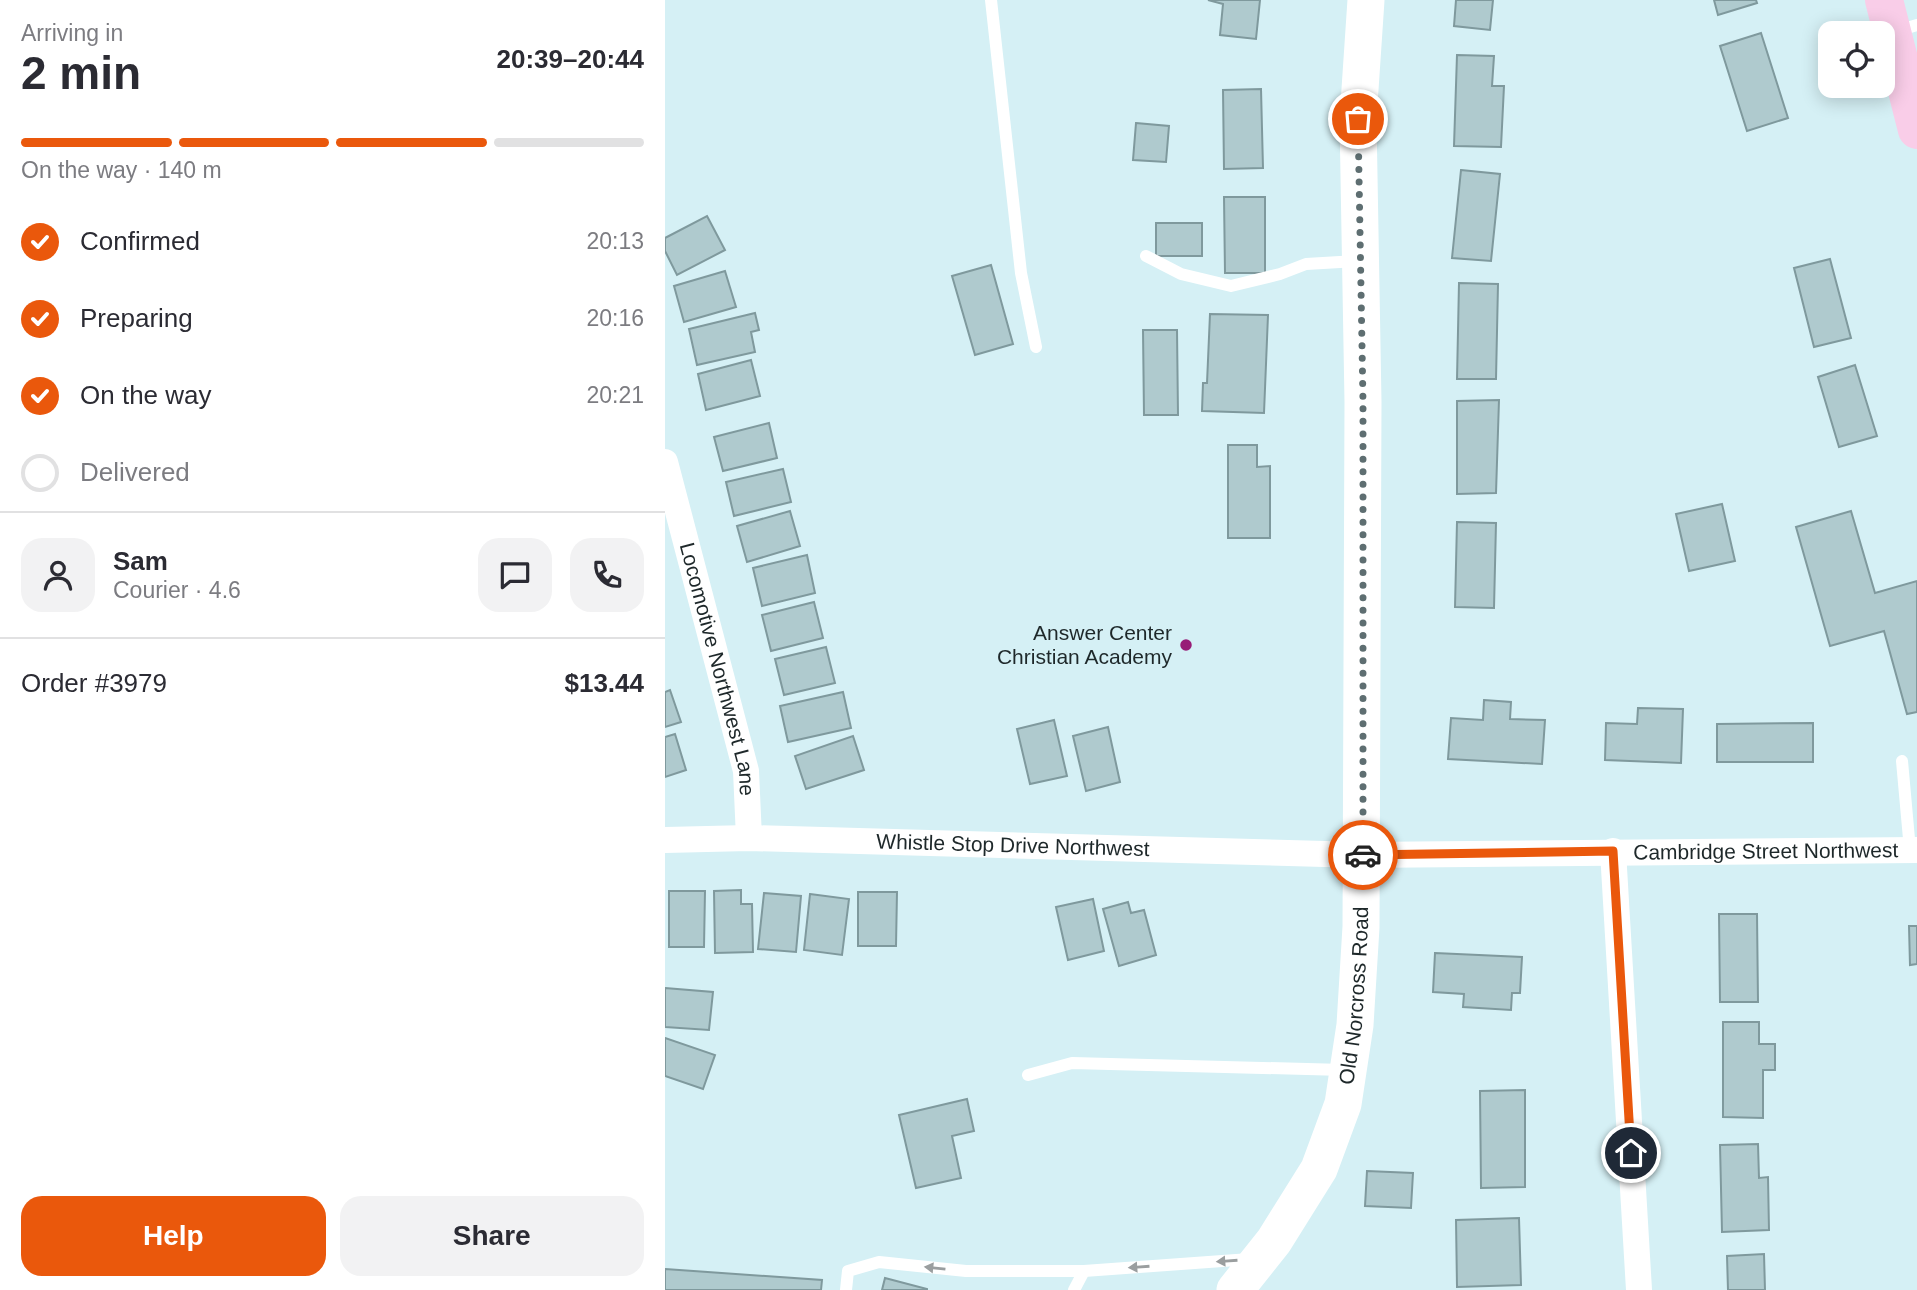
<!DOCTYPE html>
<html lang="en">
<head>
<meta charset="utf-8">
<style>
	body { margin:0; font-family:Arial,sans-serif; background:#f2f2f3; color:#2b2b33; height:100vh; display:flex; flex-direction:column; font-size:26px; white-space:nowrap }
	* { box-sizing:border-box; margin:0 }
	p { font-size:23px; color:#7c7c81 }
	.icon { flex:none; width:38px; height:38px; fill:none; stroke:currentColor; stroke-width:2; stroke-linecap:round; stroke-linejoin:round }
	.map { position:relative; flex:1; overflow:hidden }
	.drawer { display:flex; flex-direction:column; background:#fff; width:665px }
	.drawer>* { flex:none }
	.buttons { position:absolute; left:1153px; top:21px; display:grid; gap:14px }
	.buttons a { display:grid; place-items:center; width:77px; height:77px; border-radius:14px; background:#fff; box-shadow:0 4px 18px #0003; font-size:35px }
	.pin { position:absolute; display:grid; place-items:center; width:60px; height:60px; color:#fff; margin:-30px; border:4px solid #fff; border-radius:50%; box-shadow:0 2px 7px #0007 }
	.courier { position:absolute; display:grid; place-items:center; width:70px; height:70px; margin:-35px; border:5px solid #ea580c; border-radius:50%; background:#fff; color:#222; box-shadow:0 2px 9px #0007 }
	.summary em { font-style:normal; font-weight:700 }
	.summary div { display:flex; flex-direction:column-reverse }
	.summary { display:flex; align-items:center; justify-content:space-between; height:119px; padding:0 21px }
	h1 { font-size:46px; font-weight:700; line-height:52px }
	.bar { display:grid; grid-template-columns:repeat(4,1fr); gap:10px 7px; align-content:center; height:84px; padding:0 21px }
	.bar i { height:9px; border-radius:5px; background:#e1e1e2 }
	.bar .current { background:#ea580c }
	.bar p { grid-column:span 4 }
	.line { display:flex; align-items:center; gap:18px; padding:0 21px; border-top:2px solid #e1e1e2 }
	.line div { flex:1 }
	.round { display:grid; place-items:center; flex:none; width:74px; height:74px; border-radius:21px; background:#f2f2f3 }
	ol { padding:0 21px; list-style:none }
	li { display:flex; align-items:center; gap:21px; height:77px }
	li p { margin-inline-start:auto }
	li .icon { padding:7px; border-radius:50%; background:#ea580c; color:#fff; stroke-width:4 }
	li:last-child { color:#7c7c81 }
	li i { width:38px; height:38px; border:4px solid #e1e1e2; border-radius:50% }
	.action { display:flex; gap:14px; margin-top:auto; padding:14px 21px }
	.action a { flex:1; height:80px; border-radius:21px; background:#ea580c; color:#fff; font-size:28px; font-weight:700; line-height:80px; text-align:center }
	.action a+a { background:#f2f2f3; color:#2b2b33 }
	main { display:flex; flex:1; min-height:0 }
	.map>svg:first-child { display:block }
	.building { fill:#afcace; stroke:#7f999d; stroke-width:2 }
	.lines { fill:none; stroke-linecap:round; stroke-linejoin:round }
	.lane { stroke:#fff; stroke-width:12 }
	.street { stroke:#fff; stroke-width:26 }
	.secondary { stroke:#fff; stroke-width:37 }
	.primary { stroke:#f9cde8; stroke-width:38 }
	.oneway { fill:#9a9e9f }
	.done { stroke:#5e6e71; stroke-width:7; stroke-dasharray:0 12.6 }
	.route { stroke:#ea580c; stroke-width:9 }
	.poi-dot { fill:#971c76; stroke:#d5f0f5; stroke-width:2.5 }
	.labels { text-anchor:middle; stroke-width:5; stroke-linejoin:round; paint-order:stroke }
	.poi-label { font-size:21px; fill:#1e282a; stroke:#d5f0f5; text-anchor:end }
	.street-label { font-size:21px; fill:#1e282a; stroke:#d5f0f5 }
</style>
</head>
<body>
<main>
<section class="drawer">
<div class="summary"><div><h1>2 min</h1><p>Arriving in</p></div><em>20:39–20:44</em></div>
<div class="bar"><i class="current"></i><i class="current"></i><i class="current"></i><i></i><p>On the way · 140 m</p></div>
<ol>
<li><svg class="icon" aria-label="check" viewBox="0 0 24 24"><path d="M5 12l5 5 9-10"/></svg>Confirmed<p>20:13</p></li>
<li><svg class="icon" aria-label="check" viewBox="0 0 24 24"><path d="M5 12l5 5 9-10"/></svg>Preparing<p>20:16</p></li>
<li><svg class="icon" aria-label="check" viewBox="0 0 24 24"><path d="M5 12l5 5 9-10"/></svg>On the way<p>20:21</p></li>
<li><i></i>Delivered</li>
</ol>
<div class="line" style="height:126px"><a class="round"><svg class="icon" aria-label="person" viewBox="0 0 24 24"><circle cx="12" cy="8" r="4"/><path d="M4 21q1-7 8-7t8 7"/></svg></a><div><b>Sam</b><p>Courier · 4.6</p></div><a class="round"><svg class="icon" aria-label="chat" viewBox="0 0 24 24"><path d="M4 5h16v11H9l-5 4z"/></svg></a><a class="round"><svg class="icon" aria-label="phone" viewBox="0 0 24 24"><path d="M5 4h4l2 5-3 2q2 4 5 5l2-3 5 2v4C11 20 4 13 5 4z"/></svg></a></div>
<div class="line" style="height:91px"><div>Order #3979</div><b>$13.44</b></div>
<div class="action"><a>Help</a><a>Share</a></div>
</section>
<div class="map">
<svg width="1252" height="1290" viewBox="0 0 1252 1290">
	<rect width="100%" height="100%" fill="#d5f0f5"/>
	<g class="building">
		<path d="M543,0H595L591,39L555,35L558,4Z"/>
		<path d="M791,0H828L825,30L789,26Z"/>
		<path d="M1049,0H1091L1092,3L1053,15Z"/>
		<path d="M1096,33L1123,118L1082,131L1055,46Z"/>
		<path d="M792,55L829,56L827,86H839L836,147L789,146Z"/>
		<path d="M596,89L598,168L559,169L558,90Z"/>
		<path d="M471,123L504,126L501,162L468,160Z"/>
		<path d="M796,170L835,174L826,261L787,258Z"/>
		<path d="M559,197H600V273H560Z"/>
		<path d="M42,216L60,250L12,275L0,251V238Z"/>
		<rect x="491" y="223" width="46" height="33"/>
		<path d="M1165,259L1186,338L1149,347L1129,268Z"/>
		<path d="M326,265L348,344L310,355L287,276Z"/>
		<path d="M60,271L71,307L19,322L9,286Z"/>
		<path d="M794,283L833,284L831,379H792Z"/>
		<path d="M90,313L94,330L86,332L90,352L32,365L24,329Z"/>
		<path d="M545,314L603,315L599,413L537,411L538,383H542Z"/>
		<path d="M478,330H512L513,415H479Z"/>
		<path d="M86,360L95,396L41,410L33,374Z"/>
		<path d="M1190,365L1212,436L1174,447L1153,377Z"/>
		<path d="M834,400L831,493L792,494V401Z"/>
		<path d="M104,423L112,458L58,471L49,437Z"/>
		<path d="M563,445H592V467L605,466V538H563Z"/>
		<path d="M118,469L126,502L69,516L61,482Z"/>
		<path d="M1057,504L1070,561L1024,571L1011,514Z"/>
		<path d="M125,511L135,546L82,562L72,526Z"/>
		<path d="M1186,511L1210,593L1252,581V712L1242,714L1219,631L1165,646L1131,527Z"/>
		<path d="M792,522L831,523L829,608L790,607Z"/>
		<path d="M142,555L150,593L97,606L88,568Z"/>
		<path d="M149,602L158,638L106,651L97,615Z"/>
		<path d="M161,647L170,683L119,695L110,659Z"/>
		<path d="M5,690L16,722L0,727V692Z"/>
		<path d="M178,692L186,728L123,742L115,706Z"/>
		<path d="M819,700L846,702L845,719L880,720L877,764L783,759L786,718L818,720Z"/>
		<path d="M973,708L1018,709L1016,763L940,760L941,723L972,724Z"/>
		<path d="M389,720L402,776L365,784L352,729Z"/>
		<path d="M1148,723V762H1052V724Z"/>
		<path d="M443,727L455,782L421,791L408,736Z"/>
		<path d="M10,734L21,770L0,777V737Z"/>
		<path d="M188,736L199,770L141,789L130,756Z"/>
		<path d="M76,890V904H87L88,952L50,953L49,891Z"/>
		<path d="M4,891H40L39,947H4Z"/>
		<path d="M193,892H232L231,946H193Z"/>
		<path d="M99,893L136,896L131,952L93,949Z"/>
		<path d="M145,894L184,899L177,955L139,950Z"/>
		<path d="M428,899L439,951L403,960L391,907Z"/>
		<path d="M463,902L466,913L479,910L491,955L454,966L438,909Z"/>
		<path d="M1054,914H1092L1093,1002H1055Z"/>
		<path d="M1244,926H1252V964L1245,965Z"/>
		<path d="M770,953L857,957L855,993H847L846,1010L798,1007L799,994L768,992Z"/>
		<path d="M0,988L48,992L44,1030L0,1027Z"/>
		<path d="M1058,1022H1094V1044H1110V1070H1098V1118L1058,1117Z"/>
		<path d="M0,1038L50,1055L38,1089L0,1076Z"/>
		<path d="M860,1090V1187L816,1188L815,1091Z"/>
		<path d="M302,1099L309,1131L287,1136L296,1178L251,1188L234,1115Z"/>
		<path d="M1093,1144L1094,1178L1103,1177L1104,1230L1057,1232L1055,1145Z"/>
		<path d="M702,1171L748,1173L746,1208L700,1206Z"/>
		<path d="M854,1218L856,1285L792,1287L791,1220Z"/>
		<path d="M1099,1254L1100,1290H1063L1062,1256Z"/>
		<path d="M0,1269L157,1280L156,1290H0Z"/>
		<path d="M220,1278L262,1289V1290H217Z"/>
	</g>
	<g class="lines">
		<g class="lane">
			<path d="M326,0L356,273L371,347"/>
			<path d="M1232,31L1252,25"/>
			<path d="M481,256L516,274L566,286L615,274L641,264L692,261"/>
			<path d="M1237,761L1245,850"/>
			<path d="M363,1075L407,1063L679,1070"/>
			<path d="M181,1290L183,1271L214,1262L301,1271H419L585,1259"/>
			<path d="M409,1290L419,1271"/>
		</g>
		<g class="street">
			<path id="s1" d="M0,462L81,771L84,838"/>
			<path id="s2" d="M0,840L84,838L696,855L1252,850"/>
			<path d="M948,851L974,1290"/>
		</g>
		<path class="secondary" id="s3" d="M570,1290L609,1241L654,1169L678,1104L690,1025L696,927L698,402L693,119L701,0"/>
		<path class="primary" d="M1219,0L1252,130"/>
	</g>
	<defs><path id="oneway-solid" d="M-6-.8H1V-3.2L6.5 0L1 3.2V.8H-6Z" transform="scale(1.75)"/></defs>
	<g class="oneway">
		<use href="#oneway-solid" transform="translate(562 1261) rotate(176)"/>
		<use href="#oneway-solid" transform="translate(474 1267) rotate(176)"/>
		<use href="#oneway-solid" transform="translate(270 1268) rotate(-174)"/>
	</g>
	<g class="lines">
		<path class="done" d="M693,119L698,402V855"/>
		<path class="route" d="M698,855L948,851L966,1153"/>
	</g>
	<circle class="poi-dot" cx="521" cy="645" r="7"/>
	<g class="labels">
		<g class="poi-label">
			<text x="507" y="640">Answer Center<tspan x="507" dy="24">Christian Academy</tspan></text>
		</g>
		<g class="street-label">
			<text dy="7" stroke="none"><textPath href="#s1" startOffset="214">Locomotive Northwest Lane</textPath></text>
			<text dy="7" stroke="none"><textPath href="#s2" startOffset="348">Whistle Stop Drive Northwest</textPath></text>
			<text dy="7" stroke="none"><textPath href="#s2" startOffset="1101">Cambridge Street Northwest</textPath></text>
			<text dy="7" stroke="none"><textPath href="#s3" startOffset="326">Old Norcross Road</textPath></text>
		</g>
	</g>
</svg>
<div class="buttons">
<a><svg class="icon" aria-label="locate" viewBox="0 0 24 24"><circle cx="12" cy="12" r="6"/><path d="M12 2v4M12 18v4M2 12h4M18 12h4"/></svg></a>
</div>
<div class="pin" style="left:693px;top:119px;background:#ea580c"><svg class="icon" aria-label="bag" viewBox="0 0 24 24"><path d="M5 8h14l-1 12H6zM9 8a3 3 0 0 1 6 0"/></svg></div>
<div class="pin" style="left:966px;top:1153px;background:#1f2937"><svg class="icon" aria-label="home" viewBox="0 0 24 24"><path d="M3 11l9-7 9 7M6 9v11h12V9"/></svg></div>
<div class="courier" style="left:698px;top:855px"><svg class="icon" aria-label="car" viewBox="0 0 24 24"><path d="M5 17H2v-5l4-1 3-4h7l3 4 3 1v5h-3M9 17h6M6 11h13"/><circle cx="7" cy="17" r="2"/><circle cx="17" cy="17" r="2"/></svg></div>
</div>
</main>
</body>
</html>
